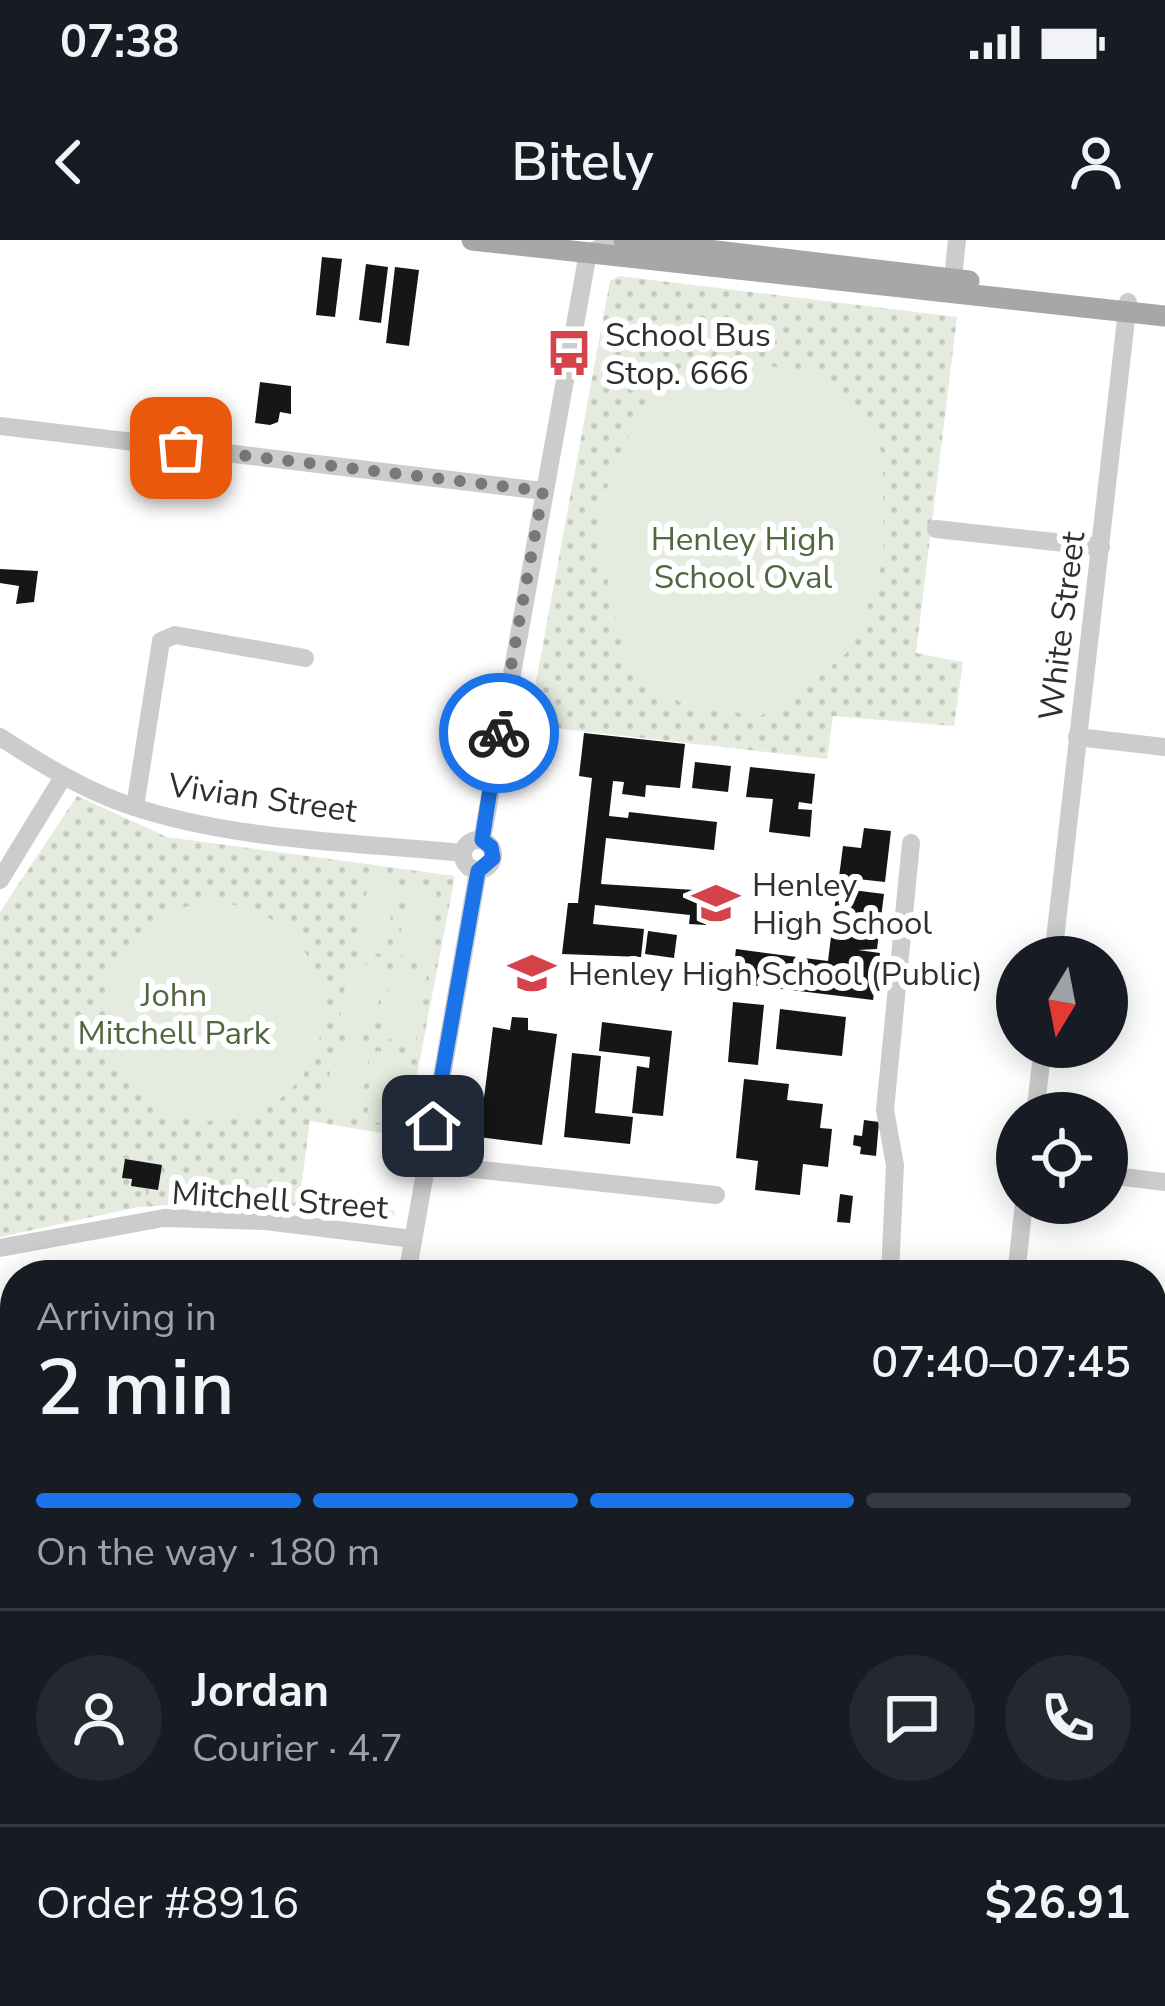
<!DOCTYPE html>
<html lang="en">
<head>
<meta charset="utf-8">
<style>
	body { margin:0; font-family:"Nunito Sans",sans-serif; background:#242831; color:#f1f3f6; height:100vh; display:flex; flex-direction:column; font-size:45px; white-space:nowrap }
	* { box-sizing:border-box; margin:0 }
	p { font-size:39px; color:#9ea1a6 }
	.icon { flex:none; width:66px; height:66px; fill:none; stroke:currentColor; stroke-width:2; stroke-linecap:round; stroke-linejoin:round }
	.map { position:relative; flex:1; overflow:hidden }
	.drawer { position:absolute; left:0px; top:1020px; width:1167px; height:747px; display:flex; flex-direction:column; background:#171b24; border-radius:48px 48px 0 0; box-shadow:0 6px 30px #0003 }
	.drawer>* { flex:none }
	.needle { width:78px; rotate:190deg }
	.fabs { position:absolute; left:996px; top:696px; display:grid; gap:24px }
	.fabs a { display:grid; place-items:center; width:132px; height:132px; border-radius:50%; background:#171b24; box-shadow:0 6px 30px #0003; font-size:60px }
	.pin { position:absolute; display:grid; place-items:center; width:102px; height:102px; color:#fff; margin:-51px; border-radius:24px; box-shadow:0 6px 18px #0006 }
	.courier { position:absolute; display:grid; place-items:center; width:120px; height:120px; margin:-60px; border:9px solid #1a73e8; border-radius:50%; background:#fff; color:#222; box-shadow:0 3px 15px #0007 }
	.headline em { font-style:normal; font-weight:600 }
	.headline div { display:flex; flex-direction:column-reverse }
	.headline { display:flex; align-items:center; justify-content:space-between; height:204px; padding:0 36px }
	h1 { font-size:78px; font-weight:600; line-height:90px }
	.bar { display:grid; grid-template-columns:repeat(4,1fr); gap:18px 12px; align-content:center; height:144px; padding:0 36px }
	.bar i { height:15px; border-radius:9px; background:#363941 }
	.bar .on { background:#1a73e8 }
	.bar p { grid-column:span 4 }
	.line { display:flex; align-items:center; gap:30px; padding:0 36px; border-top:3px solid #363941 }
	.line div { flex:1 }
	.round { display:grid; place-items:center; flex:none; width:126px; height:126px; border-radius:63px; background:#242831 }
	.status { display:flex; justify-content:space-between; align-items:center; height:84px; padding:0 60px; background:#171b24; direction:ltr }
	.status svg { height:33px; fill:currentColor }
	header { display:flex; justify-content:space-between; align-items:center; height:156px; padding:0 36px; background:#171b24; font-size:54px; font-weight:600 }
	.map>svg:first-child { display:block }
	.park { fill:url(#park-dots) }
	.pitch { fill:#e5ebde }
	.building { fill:#161616 }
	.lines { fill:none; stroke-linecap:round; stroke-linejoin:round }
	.path { stroke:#ccc; stroke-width:3; stroke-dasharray:6 6; stroke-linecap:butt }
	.minor { stroke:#ccc; stroke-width:18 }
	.major { stroke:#a7a7a7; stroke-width:21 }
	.done { stroke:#787878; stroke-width:12; stroke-dasharray:0 21.6 }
	.route { stroke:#1a73e8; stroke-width:15 }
	.labels { text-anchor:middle; stroke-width:12; stroke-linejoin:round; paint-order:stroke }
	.poi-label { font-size:33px; fill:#2f2f2f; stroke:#fff; text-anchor:start }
	.park-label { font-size:33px; fill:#516740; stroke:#fff }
	.street-label { font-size:33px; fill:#2f2f2f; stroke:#fff }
</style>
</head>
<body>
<div class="status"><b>07:38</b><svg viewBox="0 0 49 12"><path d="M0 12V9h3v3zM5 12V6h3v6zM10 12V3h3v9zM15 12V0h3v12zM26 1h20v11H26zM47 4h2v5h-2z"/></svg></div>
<header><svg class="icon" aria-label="back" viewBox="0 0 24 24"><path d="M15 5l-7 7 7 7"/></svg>Bitely<svg class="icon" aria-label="person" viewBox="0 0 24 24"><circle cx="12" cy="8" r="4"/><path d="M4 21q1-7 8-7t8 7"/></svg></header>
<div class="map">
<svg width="1165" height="1766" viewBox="0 0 1165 1766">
	<defs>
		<pattern id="park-dots" width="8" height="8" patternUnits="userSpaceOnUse" patternTransform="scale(3)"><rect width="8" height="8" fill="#e5ebde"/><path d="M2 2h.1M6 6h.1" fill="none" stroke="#c5cabf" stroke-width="1.8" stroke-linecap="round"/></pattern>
	</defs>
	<rect width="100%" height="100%" fill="#fff"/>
	<g class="park">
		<path d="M619,36L957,77L916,413L963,422L954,486L833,476L827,519L528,485L610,41Z"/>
		<path d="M77,556L167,597L455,636L405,897L310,881L300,955L395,971L392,981L207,963L138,967L0,997V672Z"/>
		<path d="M334,1752H911L909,1766H336Z"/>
	</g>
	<g class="pitch">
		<path d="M735,120L812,133L844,153L872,182L883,218L884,319L853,407L791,462L760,476L685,465L649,444L623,411L598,295L603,257L637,177L665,148L698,126Z"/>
		<path d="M370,638L395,642L386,715L352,709Z"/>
		<path d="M412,645L437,649L430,721L395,715Z"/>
		<circle cx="214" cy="772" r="109"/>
		<path d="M349,721L384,727L373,796L338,791Z"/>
		<path d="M392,728L427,734L415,803L380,798Z"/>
		<path d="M335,804L370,810L359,880L323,874Z"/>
		<path d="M377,811L412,817L401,886L366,881Z"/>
		<path d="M450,1752H595C556,1766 490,1766 450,1752Z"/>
	</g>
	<g class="building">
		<path d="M322,17L342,19L335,77L316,75Z"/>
		<path d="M366,24L388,27L381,83L359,80Z"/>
		<path d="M395,27L419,30L409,106L386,103Z"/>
		<path d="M260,142L291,146V174L280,172L278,182L270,185L255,183Z"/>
		<path d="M0,329L38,331L34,362L16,364L19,346L0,343Z"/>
		<path d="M584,493L685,504L680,548L646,545L645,557L622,554L624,542L613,541L609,576L628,578L629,572L717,582L714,610L606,598L601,644L710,651L706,685L689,684L690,675L595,665L593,684L644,689L641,717L562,714L568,663H578L592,538L579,536Z"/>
		<path d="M695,522L731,526L728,552L692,548Z"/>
		<path d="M750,527L815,534L812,564L799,562L798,569L812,570L810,597L769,592L773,559L746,557Z"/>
		<path d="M864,588L891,591L885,642L839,637L843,606L861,608Z"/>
		<path d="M837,648L884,654L877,709L858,710L880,713L873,760L732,743L736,709L828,721Z"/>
		<path d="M648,691L677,695L674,718L645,714Z"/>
		<path d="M733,762L764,765L758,825L728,822Z"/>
		<path d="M780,769L846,777L842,816L776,809Z"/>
		<path d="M512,777L528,778V790L557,794L542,905L479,897L493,787L510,790Z"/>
		<path d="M602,782L672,791L663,876L632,873L637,826L649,828L650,817L599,811Z"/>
		<path d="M572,813L601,816L595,873L633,877L630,904L564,897Z"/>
		<path d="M744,839L789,844L787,860L823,864L820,888L832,889L828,927L803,924L800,955L755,950L758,921L736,918Z"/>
		<path d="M864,880L879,882L876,916L860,914L861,907L853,905L854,895L862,896Z"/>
		<path d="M125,919L162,925L158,950L131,946L132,939L122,938Z"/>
		<path d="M840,954L853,956L850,983L837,982Z"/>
		<path d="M9,1572L15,1573V1595L0,1598V1574Z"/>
	</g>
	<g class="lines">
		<path class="path" d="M147,949L148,964"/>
		<g class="minor">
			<path d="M953,39L957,0"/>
			<path d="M0,186L543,251"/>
			<path d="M936,289L1101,307"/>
			<path d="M0,497C42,524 83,550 131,566C236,601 354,602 463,613"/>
			<path d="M1077,497L1165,507"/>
			<path d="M135,567L161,401L175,395L305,418"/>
			<circle cx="478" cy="615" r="15"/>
			<path d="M482,600L588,13L619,0"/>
			<path d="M0,640L63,537"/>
			<path d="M1053,717L1128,62"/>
			<path d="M1035,873L1043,807"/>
			<path d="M426,924L716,955"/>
			<path d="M1107,935L1165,942"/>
			<path d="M0,1008L164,978L265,981L413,999"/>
			<path d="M407,1035L478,631"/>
			<path d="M890,1035L895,925L885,870L911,603"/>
			<path d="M1016,1035L1024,963"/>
			<path d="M0,1201L15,1199"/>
			<path d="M1152,1317L1165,1318"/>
			<path d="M15,1411V1424"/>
			<path d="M96,1752L98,1766"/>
			<path d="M309,1752L310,1766"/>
			<path d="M782,1766L784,1752"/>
			<path d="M926,1766L928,1752"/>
		</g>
		<g class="major">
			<path d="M472,0L1165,76"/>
			<path d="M624,0L969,41"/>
		</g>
	</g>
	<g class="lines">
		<path class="done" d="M181,208L543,251L499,493"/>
		<path class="route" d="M433,886L478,631L493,618L491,607L482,600L499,493"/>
	</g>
	<defs>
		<symbol id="bus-bare" viewBox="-9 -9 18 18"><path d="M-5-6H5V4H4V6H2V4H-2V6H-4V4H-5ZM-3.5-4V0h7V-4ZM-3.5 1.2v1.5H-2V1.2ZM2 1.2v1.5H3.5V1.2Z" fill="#d64249" stroke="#fff" stroke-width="2.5" paint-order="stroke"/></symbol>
		<symbol id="school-bare" viewBox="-9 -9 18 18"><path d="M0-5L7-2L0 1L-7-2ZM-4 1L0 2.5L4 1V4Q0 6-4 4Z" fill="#d64249" stroke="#fff" stroke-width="2.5" paint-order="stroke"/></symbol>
	</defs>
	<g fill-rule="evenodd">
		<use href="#bus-bare" x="536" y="80" width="66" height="66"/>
		<use href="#school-bare" x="683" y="630" width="66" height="66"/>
		<use href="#school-bare" x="499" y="700" width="66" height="66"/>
	</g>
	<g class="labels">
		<g class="poi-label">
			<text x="605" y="106">School Bus<tspan x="605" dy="38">Stop. 666</tspan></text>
			<text x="752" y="656">Henley<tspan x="752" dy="38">High School</tspan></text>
			<text x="568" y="745">Henley High School (Public)</text>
		</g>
		<g class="park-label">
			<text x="743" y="310">Henley High<tspan x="743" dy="38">School Oval</tspan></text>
			<text x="174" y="766">John<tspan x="174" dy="38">Mitchell Park</tspan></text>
		</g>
		<g class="street-label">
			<text transform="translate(1061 386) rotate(-83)" y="12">White Street</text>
			<text transform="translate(263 557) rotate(8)" y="12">Vivian Street</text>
			<text transform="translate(280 959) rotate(4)" y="12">Mitchell Street</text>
		</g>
	</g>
</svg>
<div class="fabs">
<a><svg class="needle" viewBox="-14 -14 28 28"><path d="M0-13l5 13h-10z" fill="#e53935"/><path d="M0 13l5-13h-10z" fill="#9ea1a6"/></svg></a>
<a><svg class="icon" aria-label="locate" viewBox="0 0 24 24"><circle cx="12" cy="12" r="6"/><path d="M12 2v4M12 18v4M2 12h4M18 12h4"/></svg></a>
</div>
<div class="pin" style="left:181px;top:208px;background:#ea580c"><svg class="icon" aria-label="bag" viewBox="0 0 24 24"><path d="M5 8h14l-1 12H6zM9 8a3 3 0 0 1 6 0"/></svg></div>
<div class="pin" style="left:433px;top:886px;background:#1f2937"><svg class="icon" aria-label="home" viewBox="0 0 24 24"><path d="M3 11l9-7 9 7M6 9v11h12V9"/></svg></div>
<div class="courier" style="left:499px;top:493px"><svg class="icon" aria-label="bike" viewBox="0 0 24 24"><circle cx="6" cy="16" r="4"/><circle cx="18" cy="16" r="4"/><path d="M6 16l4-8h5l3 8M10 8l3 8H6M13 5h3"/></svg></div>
<section class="drawer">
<div class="headline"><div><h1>2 min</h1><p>Arriving in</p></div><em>07:40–07:45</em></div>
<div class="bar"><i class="on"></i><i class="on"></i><i class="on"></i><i></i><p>On the way · 180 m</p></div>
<div class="line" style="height:216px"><a class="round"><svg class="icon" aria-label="person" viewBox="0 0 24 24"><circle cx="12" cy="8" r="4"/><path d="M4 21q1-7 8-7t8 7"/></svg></a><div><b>Jordan</b><p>Courier · 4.7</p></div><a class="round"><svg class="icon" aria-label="chat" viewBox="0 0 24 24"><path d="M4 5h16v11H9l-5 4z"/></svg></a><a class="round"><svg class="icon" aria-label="phone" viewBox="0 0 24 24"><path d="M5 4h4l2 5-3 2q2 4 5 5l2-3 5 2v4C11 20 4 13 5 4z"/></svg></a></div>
<div class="line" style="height:156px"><div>Order #8916</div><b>$26.91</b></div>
</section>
</div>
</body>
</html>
